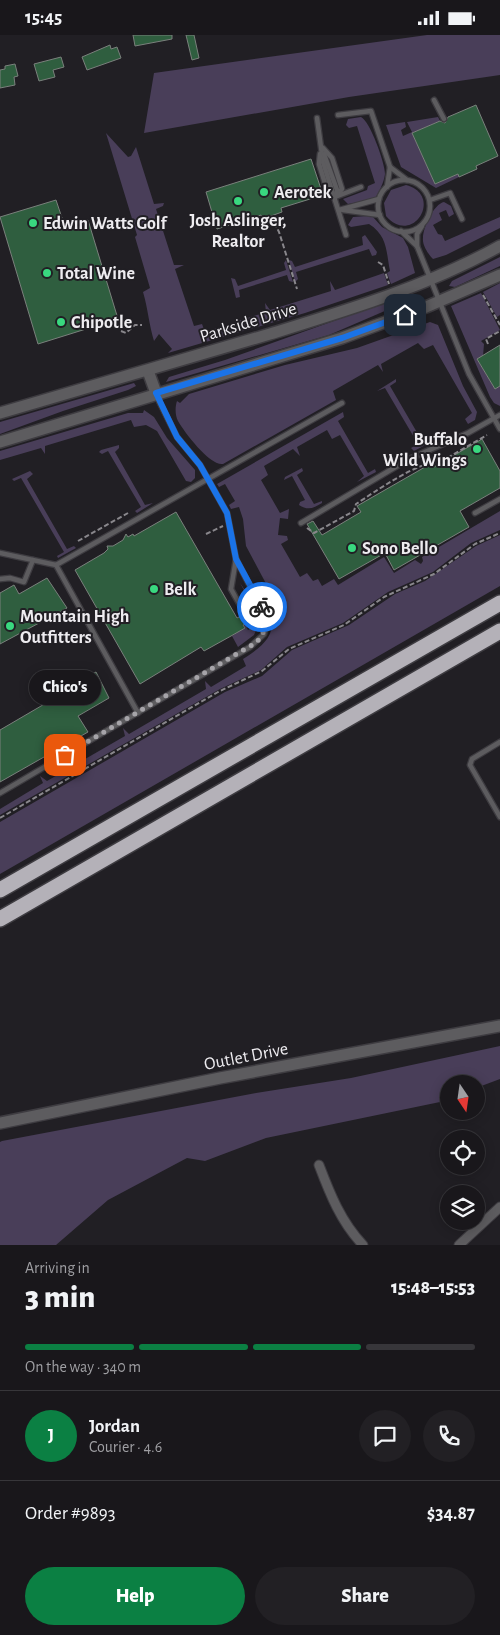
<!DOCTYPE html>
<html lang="en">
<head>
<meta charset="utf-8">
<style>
	body { margin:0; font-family:"Alegreya Sans",sans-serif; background:#222024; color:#f1f3f6; height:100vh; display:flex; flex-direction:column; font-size:19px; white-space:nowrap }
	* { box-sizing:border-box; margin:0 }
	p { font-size:16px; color:#9f9fa3 }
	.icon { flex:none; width:28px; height:28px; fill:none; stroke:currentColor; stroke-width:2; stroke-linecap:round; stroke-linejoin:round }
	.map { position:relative; height:1210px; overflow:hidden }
	.side { display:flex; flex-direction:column; background:#19171b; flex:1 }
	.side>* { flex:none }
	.needle { width:32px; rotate:167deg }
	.fabs { position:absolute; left:440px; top:1040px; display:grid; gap:10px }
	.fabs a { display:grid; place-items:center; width:45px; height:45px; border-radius:50%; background:#19171b; box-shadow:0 2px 12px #0003,0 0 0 1px #37363a; font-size:25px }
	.pin { position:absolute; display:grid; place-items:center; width:42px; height:42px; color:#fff; margin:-21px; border-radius:10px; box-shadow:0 2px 8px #0006 }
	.courier { position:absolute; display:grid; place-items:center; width:50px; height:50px; margin:-25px; border:4px solid #1a73e8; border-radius:50%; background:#fff; color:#222; box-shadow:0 1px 6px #0007 }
	.bubble { position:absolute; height:35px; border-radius:18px; background:#19171b; box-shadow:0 2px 12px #0003,0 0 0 1px #37363a; font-size:16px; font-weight:800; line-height:35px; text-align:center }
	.overview em { font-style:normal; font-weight:800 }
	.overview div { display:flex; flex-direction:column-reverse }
	.overview { display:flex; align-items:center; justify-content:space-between; height:85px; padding:0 25px }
	h1 { font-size:32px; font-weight:800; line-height:38px }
	.bar { display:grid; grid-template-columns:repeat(4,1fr); gap:8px 5px; align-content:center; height:60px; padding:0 25px }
	.bar i { height:6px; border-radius:4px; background:#37363a }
	.bar .active { background:#0b8043 }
	.bar p { grid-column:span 4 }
	.line { display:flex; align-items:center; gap:12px; padding:0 25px; border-top:1px solid #37363a }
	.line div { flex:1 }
	.round { display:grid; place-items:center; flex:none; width:52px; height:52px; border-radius:26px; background:#222024 }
	.primary-button { display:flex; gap:10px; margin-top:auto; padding:10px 25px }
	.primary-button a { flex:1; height:58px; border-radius:30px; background:#0b8043; color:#fff; font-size:20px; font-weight:800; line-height:58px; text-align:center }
	.primary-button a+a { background:#222024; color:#f1f3f6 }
	.status { display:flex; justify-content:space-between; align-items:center; height:35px; padding:0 25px; background:#19171b; direction:ltr }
	.status svg { height:14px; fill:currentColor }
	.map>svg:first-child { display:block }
	.green { fill:#493e59 }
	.building { fill:#2f5e3f; stroke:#7a807c }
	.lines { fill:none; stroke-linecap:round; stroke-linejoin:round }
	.service-casing { stroke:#3e3c41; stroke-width:7 }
	.minor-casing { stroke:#3e3c41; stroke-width:11 }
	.tertiary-casing { stroke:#3e3c41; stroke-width:14 }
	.motorway-casing { stroke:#3e3c41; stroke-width:18 }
	.path { stroke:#89878c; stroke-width:2; stroke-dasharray:5 2.5; stroke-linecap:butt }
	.service { stroke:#5d5c5f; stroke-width:4.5 }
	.minor { stroke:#5d5c5f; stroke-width:9 }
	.tertiary { stroke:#5d5c5f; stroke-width:11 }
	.motorway { stroke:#b4b1b8; stroke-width:15 }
	.done { stroke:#a6a4a9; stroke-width:5; stroke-dasharray:0 9 }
	.route { stroke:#1a73e8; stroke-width:6 }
	.poi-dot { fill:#39d87f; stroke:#211f24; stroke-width:2 }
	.labels { text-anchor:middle; stroke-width:4; stroke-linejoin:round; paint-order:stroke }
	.poi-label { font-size:18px; font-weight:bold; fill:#eeecf0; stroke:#211f24; text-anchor:start }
	.street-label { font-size:18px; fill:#eeecf0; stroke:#211f24 }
</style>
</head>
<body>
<div class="status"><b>15:45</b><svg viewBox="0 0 49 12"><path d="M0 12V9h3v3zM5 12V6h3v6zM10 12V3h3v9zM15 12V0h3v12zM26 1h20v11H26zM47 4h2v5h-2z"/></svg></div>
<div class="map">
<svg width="500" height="1210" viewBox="0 0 500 1210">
	<rect width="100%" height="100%" fill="#211f24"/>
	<g class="green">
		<path d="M427,0H500V40L349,62L144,98L154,38Z"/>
		<path d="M361,82C370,86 385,128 385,139C384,148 379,156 375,164L348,169L343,164L367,155L368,151L375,148L357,91L349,93L346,90L348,84Z"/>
		<path d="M438,82L440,86L412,98L435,149L458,139L459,142L436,153L401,132L386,90L405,87L406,92L401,95L403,101L412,97L407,87Z"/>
		<path d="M106,98L128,122L131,121L136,112L154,169L164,168L163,171L156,174L174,230H184L175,234L194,291L202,289L205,297L266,277L265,268L270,275L331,256L330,246L335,255L384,238L388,250L305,278L168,318L172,314L159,299L154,306C149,290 148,274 143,257L150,253L135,202L137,200Z"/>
		<path d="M406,150C444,160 413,212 386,181L384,168L391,155Z"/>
		<path d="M444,167L451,171L454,179L449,182L446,175L439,178L442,185L433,190L438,199L442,200L445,206L500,182V193L446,220L433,224C428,219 422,210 423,203C423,192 434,169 444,167Z"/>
		<path d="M367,181L373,182L382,192L403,203L408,212L415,238L391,249L387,238L390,236C386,217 388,201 369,189L351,192L348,190L353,182Z"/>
		<path d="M365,200L377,217L376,220L372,221L369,214L296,237L298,244L295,247L289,225L292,226L295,232L363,210L362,202Z"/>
		<path d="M500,222V231L455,252L449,251L452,246Z"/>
		<path d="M286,225L293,247L289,246L287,240L239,255L240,262L236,263L231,243L235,244L238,251L286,235L284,228Z"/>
		<path d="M500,248V280L497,282L483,257Z"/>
		<path d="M481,258L500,295L481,306L484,309L483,321L477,324L495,354L500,351V371L494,368L490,362L451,271Z"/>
		<path d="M409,259H416L415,263L329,300L166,347L169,342L225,325Z"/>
		<path d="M430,287L438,290L463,351L477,377L475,385L468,389L465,384L472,378L433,310L424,314L418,308L381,329L383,337L378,330L333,356L336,365L223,429C210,431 185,398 178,386C175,380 175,372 177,366L180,368L189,359L285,330L357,313Z"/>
		<path d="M396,344V347L390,351L422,406L431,404V407L414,416L411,413L418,409L385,353L377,356Z"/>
		<path d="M134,348L136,351L128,355L63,376L0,399V387Z"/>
		<path d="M144,375L154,382L167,403L195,435V443L191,447L186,446L157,396L146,390L134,392L131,385L45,411V419L41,413L0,425V416L128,378H143Z"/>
		<path d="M343,377L344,382L338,386L368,438L375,434L376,437L357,447L364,441L340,400L332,404L327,395L297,412L300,421L293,414L264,431L268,440L261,445L280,478L289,474L288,484L280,483L278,500L287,501L288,505L281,509L300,542L307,538L313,546L318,544L322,551L334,544L338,550L384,522L394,538L415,525L421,529L423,526L422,522L500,476V495L471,508L433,537L388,557L343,588L287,612L261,635L220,654L0,780V774L43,748L40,741L47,746L125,701L123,693L129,699L206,654L205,646L211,652L246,631L243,624C271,606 280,594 265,562L271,558L246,511L243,484L239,472L231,474L229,470L235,466L225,449L219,452L217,449Z"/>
		<path d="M119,410V413L115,417L145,470L153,468L137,478L135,476L141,472L108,416L102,419L99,417L101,415Z"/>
		<path d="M302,433L303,436L297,440L314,469L322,466V468C314,473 308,476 299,470L300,467L305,465L292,441L284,445L285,442Z"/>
		<path d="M30,436L33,439L27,444L67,514L74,511L76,513L58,523L57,521L64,517L21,443L14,446L12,444Z"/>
		<path d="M500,500V551L0,839V787L225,657L262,641L292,615L349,590L395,559L425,546L476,511Z"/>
		<path d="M240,548L254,568L260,586L254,600L238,612L232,601L244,593L243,590L245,589L248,595L256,590L254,584L258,581Z"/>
		<path d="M500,1011V1044L476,1053V1049H449V1063L440,1067L266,1103L205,1126L187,1123L108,1165L56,1210H0V1107L2,1106L256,1058L351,1043Z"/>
	</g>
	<g class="building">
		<path d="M133,0H172V4L135,11Z"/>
		<path d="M186,0H194L199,23L192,25Z"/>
		<path d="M110,10L111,14L117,12L121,23L87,35L82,22Z"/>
		<path d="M61,22L64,32L53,35L55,42L39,46L34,29Z"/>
		<path d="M15,29L18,41L14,42L15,50L0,53V35L5,34V31Z"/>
		<path d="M476,70L498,121L476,131L477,134L459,142L458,139L435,149L412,98L440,86L445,88L448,82Z"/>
		<path d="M311,124L323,160L281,173L282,177L271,181L262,183L261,180L217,194L206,157Z"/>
		<path d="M56,165L65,192L88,185L118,284L38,309L0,182Z"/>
		<path d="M500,310V351L495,354L477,324Z"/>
		<path d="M482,404L500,436V453L460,476L469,492L394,535L385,518L339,544L307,489L313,486L322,500L361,477L357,471L432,428L434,432Z"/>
		<path d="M176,477L237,583L241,581L247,582L248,577L254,573L258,581L243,590L245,593L231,601L204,616L201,612L140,649L75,535L104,518L108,514L107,511H113L123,505L126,499L128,502L133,499L134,501Z"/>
		<path d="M47,543L67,573L0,609V558L14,550L19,559Z"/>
		<path d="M96,637L109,663L78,681L88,697L0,747V695L89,643L88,641Z"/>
	</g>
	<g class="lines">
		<defs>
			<g id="service">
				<path d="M434,65L444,84"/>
				<path d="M338,80L371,76L390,132L387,152"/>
				<path d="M317,83L323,127L346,200"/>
				<path d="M323,113L332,123L342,154L336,161"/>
				<path d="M320,119L319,129L328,158L335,162L361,152"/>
				<path d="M324,119L337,155L336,161"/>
				<path d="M390,132L407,145"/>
				<circle cx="404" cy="171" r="26"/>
				<path d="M430,165L450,158L462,184"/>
				<path d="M339,175L379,164"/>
				<path d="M343,175L380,180"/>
				<path d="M401,196L417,211L469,339L500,394"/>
				<path d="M417,211V199L422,191"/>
				<path d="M475,478L500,464"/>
				<path d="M301,488L409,424L468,398L500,380"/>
				<path d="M0,518L56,530L342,368"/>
				<path d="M236,524L231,554L245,579"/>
				<path d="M56,530L138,678"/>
				<path d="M0,544L10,543L24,547L33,525"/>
				<path d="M500,707L472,724L470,730L500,782"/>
				<path d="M0,758L250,612L264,599L266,593L264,578L236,524L227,478L200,430L177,402L156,360"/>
			</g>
			<g id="minor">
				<path d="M319,1130C330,1159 341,1187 363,1210"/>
				<path d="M459,1210L500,1172"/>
			</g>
			<g id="tertiary">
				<path d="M148,336L156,358"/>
				<path d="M0,378C90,352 180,326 270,299C348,275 428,251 500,211"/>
				<path d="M0,407L342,303L426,272L500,240"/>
				<path d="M0,1088L220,1043L500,991"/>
			</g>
			<g id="motorway">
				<path d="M0,855L500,568"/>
				<path d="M0,884L500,596"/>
			</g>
		</defs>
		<use href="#service" class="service-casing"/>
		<use href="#minor" class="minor-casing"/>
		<use href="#tertiary" class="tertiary-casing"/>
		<use href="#motorway" class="motorway-casing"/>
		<g class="path">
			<path d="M271,181L279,197L297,254"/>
			<path d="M378,227L383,230L389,249"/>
			<path d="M483,260L500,290"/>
			<path d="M121,296L126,298L135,290H142"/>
			<path d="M488,309L486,304L500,296"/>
			<path d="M307,493L314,498L354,476L356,469C373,458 420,425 440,427L487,400"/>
			<path d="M206,499L223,491"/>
			<path d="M78,506L128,478"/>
			<path d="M0,783L218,657L262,636L289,614L344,590L384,562L434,539L475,509L500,498"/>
		</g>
		<use href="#service" class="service"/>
		<use href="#minor" class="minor"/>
		<use href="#tertiary" class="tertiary"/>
		<use href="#motorway" class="motorway"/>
	</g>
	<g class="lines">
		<path class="done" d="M65,720L257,607L266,593L262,572"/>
		<path class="route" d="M262,572L236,524L227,478L200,430L177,402L156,358L342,303L405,280"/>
	</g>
	<g class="poi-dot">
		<circle cx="264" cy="157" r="5"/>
		<circle cx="238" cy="166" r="5"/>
		<circle cx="33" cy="188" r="5"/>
		<circle cx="47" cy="238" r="5"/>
		<circle cx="61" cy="287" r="5"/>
		<circle cx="477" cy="414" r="5"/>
		<circle cx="352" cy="513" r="5"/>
		<circle cx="154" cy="554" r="5"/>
		<circle cx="10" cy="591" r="5"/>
	</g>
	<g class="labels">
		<g class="poi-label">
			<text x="274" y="163">Aerotek</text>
			<text x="238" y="191" text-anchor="middle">Josh Aslinger,<tspan x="238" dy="21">Realtor</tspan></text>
			<text x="43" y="194">Edwin Watts Golf</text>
			<text x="57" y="244">Total Wine</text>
			<text x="71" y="293">Chipotle</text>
			<text x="467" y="410" text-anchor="end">Buffalo<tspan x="467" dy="21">Wild Wings</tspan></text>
			<text x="362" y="519">Sono Bello</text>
			<text x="164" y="560">Belk</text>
			<text x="20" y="587">Mountain High<tspan x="20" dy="21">Outfitters</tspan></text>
		</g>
		<g class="street-label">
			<text transform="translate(248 287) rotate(-17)" y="6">Parkside Drive</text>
			<text transform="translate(246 1021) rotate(-11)" y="6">Outlet Drive</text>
		</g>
	</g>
</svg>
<div class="fabs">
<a><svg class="needle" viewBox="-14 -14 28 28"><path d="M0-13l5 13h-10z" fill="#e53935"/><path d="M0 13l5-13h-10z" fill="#9f9fa3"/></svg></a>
<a><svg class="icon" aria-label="locate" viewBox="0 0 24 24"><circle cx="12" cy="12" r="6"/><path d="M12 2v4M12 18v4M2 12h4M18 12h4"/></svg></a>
<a><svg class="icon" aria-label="layers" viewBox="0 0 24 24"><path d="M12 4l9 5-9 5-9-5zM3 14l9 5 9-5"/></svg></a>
</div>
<div class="pin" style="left:65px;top:720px;background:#ea580c"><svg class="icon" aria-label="bag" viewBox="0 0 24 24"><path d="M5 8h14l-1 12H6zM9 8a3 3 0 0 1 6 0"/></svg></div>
<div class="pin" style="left:405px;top:280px;background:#1f2937"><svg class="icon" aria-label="home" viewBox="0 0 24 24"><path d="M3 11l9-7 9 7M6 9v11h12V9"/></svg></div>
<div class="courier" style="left:262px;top:572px"><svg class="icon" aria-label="bike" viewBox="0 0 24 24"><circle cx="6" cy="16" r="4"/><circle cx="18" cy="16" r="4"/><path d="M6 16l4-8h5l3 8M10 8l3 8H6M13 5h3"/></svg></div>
<div class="bubble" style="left:29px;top:635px;width:72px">Chico's</div>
</div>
<section class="side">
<div class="overview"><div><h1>3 min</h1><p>Arriving in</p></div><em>15:48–15:53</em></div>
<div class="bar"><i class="active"></i><i class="active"></i><i class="active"></i><i></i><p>On the way · 340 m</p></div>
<div class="line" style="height:90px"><b class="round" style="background:#0b8043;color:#fff">J</b><div><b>Jordan</b><p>Courier · 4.6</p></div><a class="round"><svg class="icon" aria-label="chat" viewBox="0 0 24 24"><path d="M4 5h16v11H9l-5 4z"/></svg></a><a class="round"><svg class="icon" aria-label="phone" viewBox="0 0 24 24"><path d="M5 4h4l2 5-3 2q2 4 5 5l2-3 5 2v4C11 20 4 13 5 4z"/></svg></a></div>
<div class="line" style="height:65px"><div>Order #9893</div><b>$34.87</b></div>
<div class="primary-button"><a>Help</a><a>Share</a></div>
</section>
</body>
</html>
